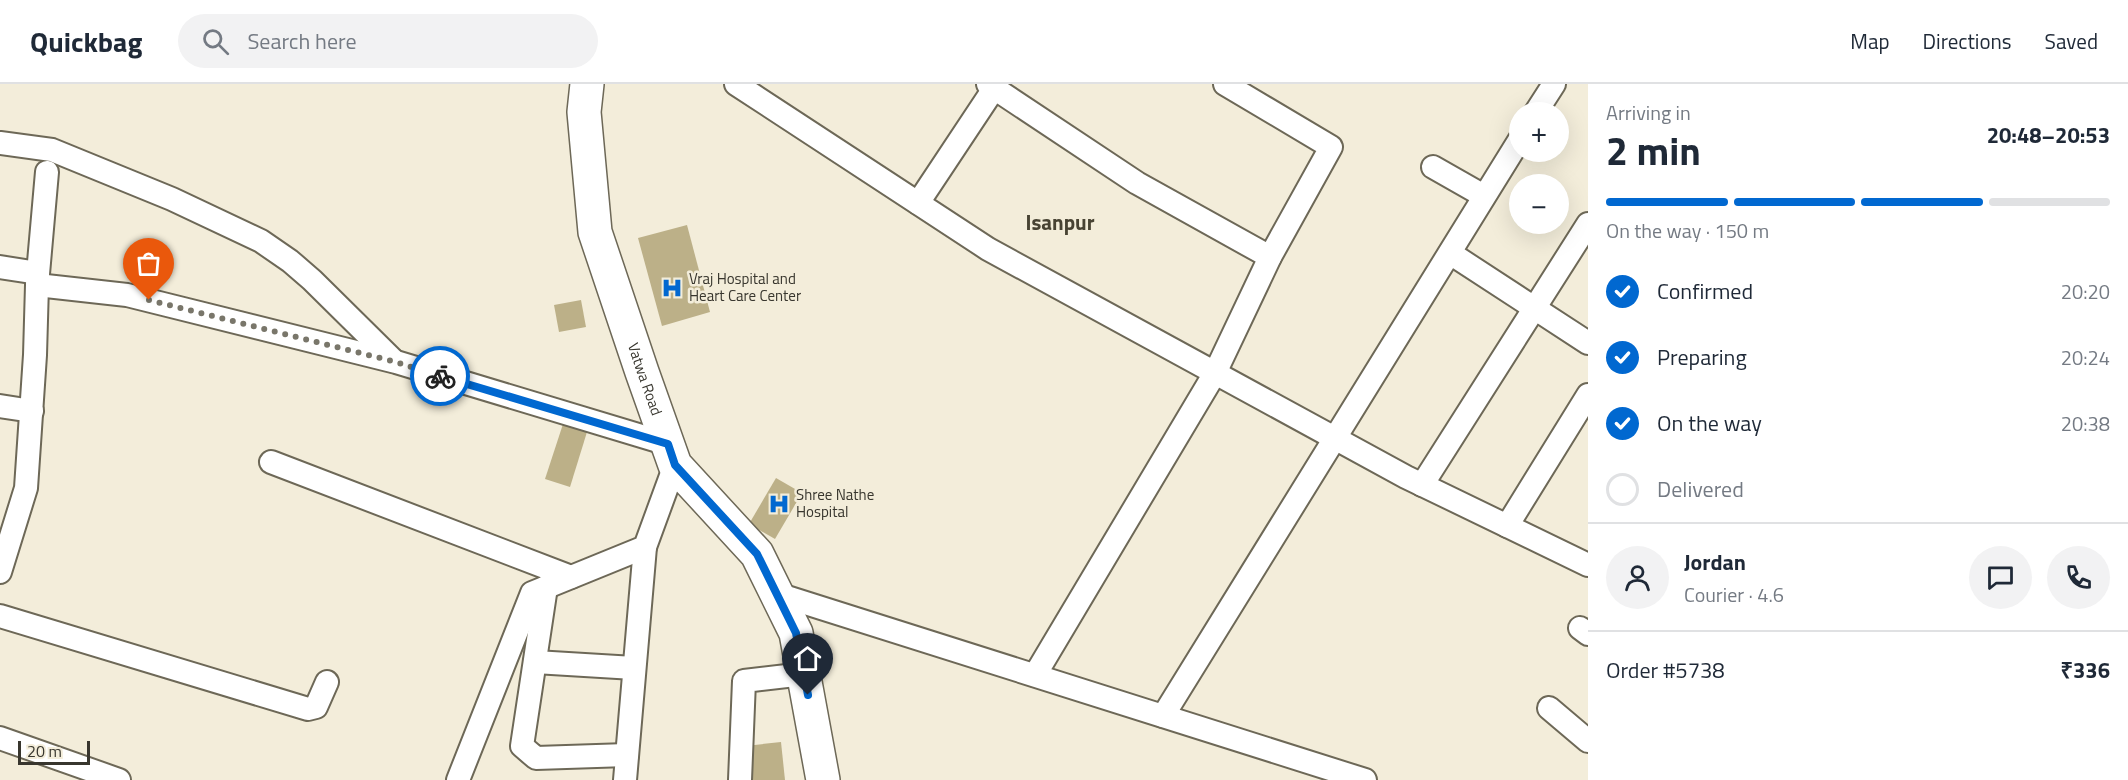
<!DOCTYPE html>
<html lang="en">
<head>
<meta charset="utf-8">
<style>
	body { margin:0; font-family:"Titillium Web",sans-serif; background:#f2f2f3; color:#1f2937; height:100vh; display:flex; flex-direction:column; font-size:22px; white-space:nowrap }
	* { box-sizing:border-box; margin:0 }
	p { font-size:20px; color:#747a83 }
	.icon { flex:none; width:33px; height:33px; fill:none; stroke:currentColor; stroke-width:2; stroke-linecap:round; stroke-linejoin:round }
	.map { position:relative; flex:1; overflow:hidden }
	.details { display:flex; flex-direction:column; background:#fff; width:540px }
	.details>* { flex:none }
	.controls { position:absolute; left:1509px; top:18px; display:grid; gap:12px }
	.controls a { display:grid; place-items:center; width:60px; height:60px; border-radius:50%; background:#fff; box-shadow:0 6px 24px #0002; font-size:30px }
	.scale { position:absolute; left:18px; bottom:15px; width:72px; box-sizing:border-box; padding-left:6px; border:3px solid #38362e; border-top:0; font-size:16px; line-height:21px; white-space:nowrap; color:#38362e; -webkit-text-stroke:4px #f3edda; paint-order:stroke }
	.pin { position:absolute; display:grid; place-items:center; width:51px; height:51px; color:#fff; margin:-62px -26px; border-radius:50% 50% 50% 0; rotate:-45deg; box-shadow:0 0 6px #0007 }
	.pin .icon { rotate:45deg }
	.courier { position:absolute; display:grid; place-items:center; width:60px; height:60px; margin:-30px; border:4px solid #0168d0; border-radius:50%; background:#fff; color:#222; box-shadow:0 2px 8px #0007 }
	.head em { font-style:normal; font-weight:700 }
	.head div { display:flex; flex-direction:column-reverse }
	.head { display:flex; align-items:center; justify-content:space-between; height:102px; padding:0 18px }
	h1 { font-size:39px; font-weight:700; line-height:45px }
	.bar { display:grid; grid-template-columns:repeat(4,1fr); gap:9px 6px; align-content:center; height:72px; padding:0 18px }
	.bar i { height:8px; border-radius:4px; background:#e0e1e3 }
	.bar .selected { background:#0168d0 }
	.bar p { grid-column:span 4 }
	.line { display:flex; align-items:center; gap:15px; padding:0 18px; border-top:2px solid #e0e1e3 }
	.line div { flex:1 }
	.round { display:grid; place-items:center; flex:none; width:63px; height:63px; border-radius:32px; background:#f2f2f3 }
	ol { padding:0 18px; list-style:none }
	li { display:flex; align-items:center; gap:18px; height:66px }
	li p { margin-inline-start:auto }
	li .icon { padding:6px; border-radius:50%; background:#0168d0; color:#fff; stroke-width:4 }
	li:last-child { color:#747a83 }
	li i { width:33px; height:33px; border:3px solid #e0e1e3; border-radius:50% }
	header { display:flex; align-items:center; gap:36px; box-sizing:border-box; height:84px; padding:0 30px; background:#fff; border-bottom:2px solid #e0e1e3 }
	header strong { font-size:28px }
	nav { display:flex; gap:33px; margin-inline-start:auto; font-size:21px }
	.search { width:420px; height:54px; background:#f2f2f3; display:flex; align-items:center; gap:15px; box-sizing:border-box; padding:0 21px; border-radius:33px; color:#747a83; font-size:22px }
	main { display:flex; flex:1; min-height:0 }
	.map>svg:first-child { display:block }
	.building { fill:#bcb088 }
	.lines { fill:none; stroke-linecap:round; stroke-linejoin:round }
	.street-casing { stroke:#6d6857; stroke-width:26 }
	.secondary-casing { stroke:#6d6857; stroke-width:36 }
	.street { stroke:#fff; stroke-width:22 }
	.secondary { stroke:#fff; stroke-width:33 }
	.done { stroke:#79766a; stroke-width:6; stroke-dasharray:0 10.8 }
	.route { stroke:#0168d0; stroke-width:8 }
	.labels { text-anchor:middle; stroke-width:5; stroke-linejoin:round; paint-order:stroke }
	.poi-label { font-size:15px; fill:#38362e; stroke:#f3edda; text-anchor:start }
	.street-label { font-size:15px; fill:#38362e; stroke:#f3edda }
	.district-label { font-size:21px; font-weight:bold; fill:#484333; stroke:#f3edda }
</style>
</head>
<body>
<header>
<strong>Quickbag</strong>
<div class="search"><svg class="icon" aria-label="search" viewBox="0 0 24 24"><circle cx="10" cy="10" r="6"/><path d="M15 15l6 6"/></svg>Search here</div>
<nav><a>Map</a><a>Directions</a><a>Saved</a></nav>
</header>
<main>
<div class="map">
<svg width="1588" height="696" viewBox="0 0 1588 696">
	<rect width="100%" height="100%" fill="#f3edda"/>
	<g class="building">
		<path d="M687,141L710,228L662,242L638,154Z"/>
		<path d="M581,216L586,243L559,248L554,221Z"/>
		<path d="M563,340L587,348L570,403L545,395Z"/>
		<path d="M776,394L802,409L775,455L749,440Z"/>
		<path d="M781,658L785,696H749L745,662Z"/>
	</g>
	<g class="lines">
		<defs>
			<g id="street">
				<path d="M736,0L988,165L1406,393L1588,481"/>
				<path d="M988,0L1137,99L1270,173"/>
				<path d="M1536,28L1554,0"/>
				<path d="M0,59L52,66L172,115L261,157L290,177L312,196L394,277"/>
				<path d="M1433,83L1484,112"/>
				<path d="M918,119L997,0"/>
				<path d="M1450,169L1588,259"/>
				<path d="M0,183L38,189"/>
				<path d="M37,201L127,211L396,278L668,360"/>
				<path d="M0,322L32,327"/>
				<path d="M271,378L571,493"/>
				<path d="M1422,401L1588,140"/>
				<path d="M1507,442L1588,311"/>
				<path d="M0,488L26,404L35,271L37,201L47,88"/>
				<path d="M546,503L522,662L536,674L627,671"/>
				<path d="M777,510L1365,696"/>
				<path d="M0,532L308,625L316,623L327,598"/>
				<path d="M1580,544L1588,550"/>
				<path d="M535,578L634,584"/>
				<path d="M1035,591L1215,289L1270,173L1331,63L1225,0"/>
				<path d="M1549,624L1588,657"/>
				<path d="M1163,632L1520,55"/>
				<path d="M0,654L119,696"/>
				<path d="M458,696L532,509L645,463L675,381"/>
				<path d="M625,696L645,463"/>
				<path d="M740,696L744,597L804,590"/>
			</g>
			<g id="secondary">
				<path id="s1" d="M587,0L584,28L595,148L642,288L675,381L757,470L796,549L823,696"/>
			</g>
		</defs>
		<use href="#street" class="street-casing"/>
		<use href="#secondary" class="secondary-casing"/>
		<use href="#street" class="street"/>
		<use href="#secondary" class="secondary"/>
	</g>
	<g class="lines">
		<path class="done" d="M149,216L396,278L440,292"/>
		<path class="route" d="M440,292L668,360L675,381L757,470L796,549L808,611"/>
	</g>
	<defs>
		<symbol id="hospital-bare" viewBox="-9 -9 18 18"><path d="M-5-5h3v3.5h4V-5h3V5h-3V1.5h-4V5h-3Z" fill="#0168d0" stroke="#f3edda" stroke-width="2.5" paint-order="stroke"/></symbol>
	</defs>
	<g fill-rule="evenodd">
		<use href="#hospital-bare" x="657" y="189" width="30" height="30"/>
		<use href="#hospital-bare" x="764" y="405" width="30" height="30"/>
	</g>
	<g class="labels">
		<g class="poi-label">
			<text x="689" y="200">Vraj Hospital and<tspan x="689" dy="17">Heart Care Center</tspan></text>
			<text x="796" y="416">Shree Nathe<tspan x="796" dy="17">Hospital</tspan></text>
		</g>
		<g class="street-label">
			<text dy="5" stroke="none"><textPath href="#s1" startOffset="304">Vatwa Road</textPath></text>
		</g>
		<g class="district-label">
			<text x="1060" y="146">Isanpur</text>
		</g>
	</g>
</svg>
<div class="controls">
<a>+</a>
<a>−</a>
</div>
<div class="scale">20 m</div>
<div class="pin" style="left:149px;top:216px;background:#ea580c"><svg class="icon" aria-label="bag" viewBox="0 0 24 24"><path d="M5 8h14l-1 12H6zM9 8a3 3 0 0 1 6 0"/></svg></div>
<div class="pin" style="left:808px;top:611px;background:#1f2937"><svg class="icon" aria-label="home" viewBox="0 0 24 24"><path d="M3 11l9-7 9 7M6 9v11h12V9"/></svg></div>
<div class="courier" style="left:440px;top:292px"><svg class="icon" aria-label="bike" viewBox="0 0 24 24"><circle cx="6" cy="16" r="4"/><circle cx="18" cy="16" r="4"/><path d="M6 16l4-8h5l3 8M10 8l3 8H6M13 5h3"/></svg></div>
</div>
<section class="details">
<div class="head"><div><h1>2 min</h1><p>Arriving in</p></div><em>20:48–20:53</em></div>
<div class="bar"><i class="selected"></i><i class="selected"></i><i class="selected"></i><i></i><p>On the way · 150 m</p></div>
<ol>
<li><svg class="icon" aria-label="check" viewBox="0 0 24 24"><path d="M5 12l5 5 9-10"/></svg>Confirmed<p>20:20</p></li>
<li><svg class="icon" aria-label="check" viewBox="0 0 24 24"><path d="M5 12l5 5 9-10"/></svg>Preparing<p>20:24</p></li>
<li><svg class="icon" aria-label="check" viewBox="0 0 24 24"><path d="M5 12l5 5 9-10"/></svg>On the way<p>20:38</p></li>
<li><i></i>Delivered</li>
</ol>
<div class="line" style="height:108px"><a class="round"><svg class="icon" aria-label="person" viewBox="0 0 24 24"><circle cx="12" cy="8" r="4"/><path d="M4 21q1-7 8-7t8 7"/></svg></a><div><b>Jordan</b><p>Courier · 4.6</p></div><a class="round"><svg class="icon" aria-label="chat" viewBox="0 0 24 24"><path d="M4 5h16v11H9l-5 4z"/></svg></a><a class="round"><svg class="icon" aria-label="phone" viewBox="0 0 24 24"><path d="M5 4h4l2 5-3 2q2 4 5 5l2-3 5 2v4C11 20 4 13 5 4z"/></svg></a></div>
<div class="line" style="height:78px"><div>Order #5738</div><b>₹336</b></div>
</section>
</main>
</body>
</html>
